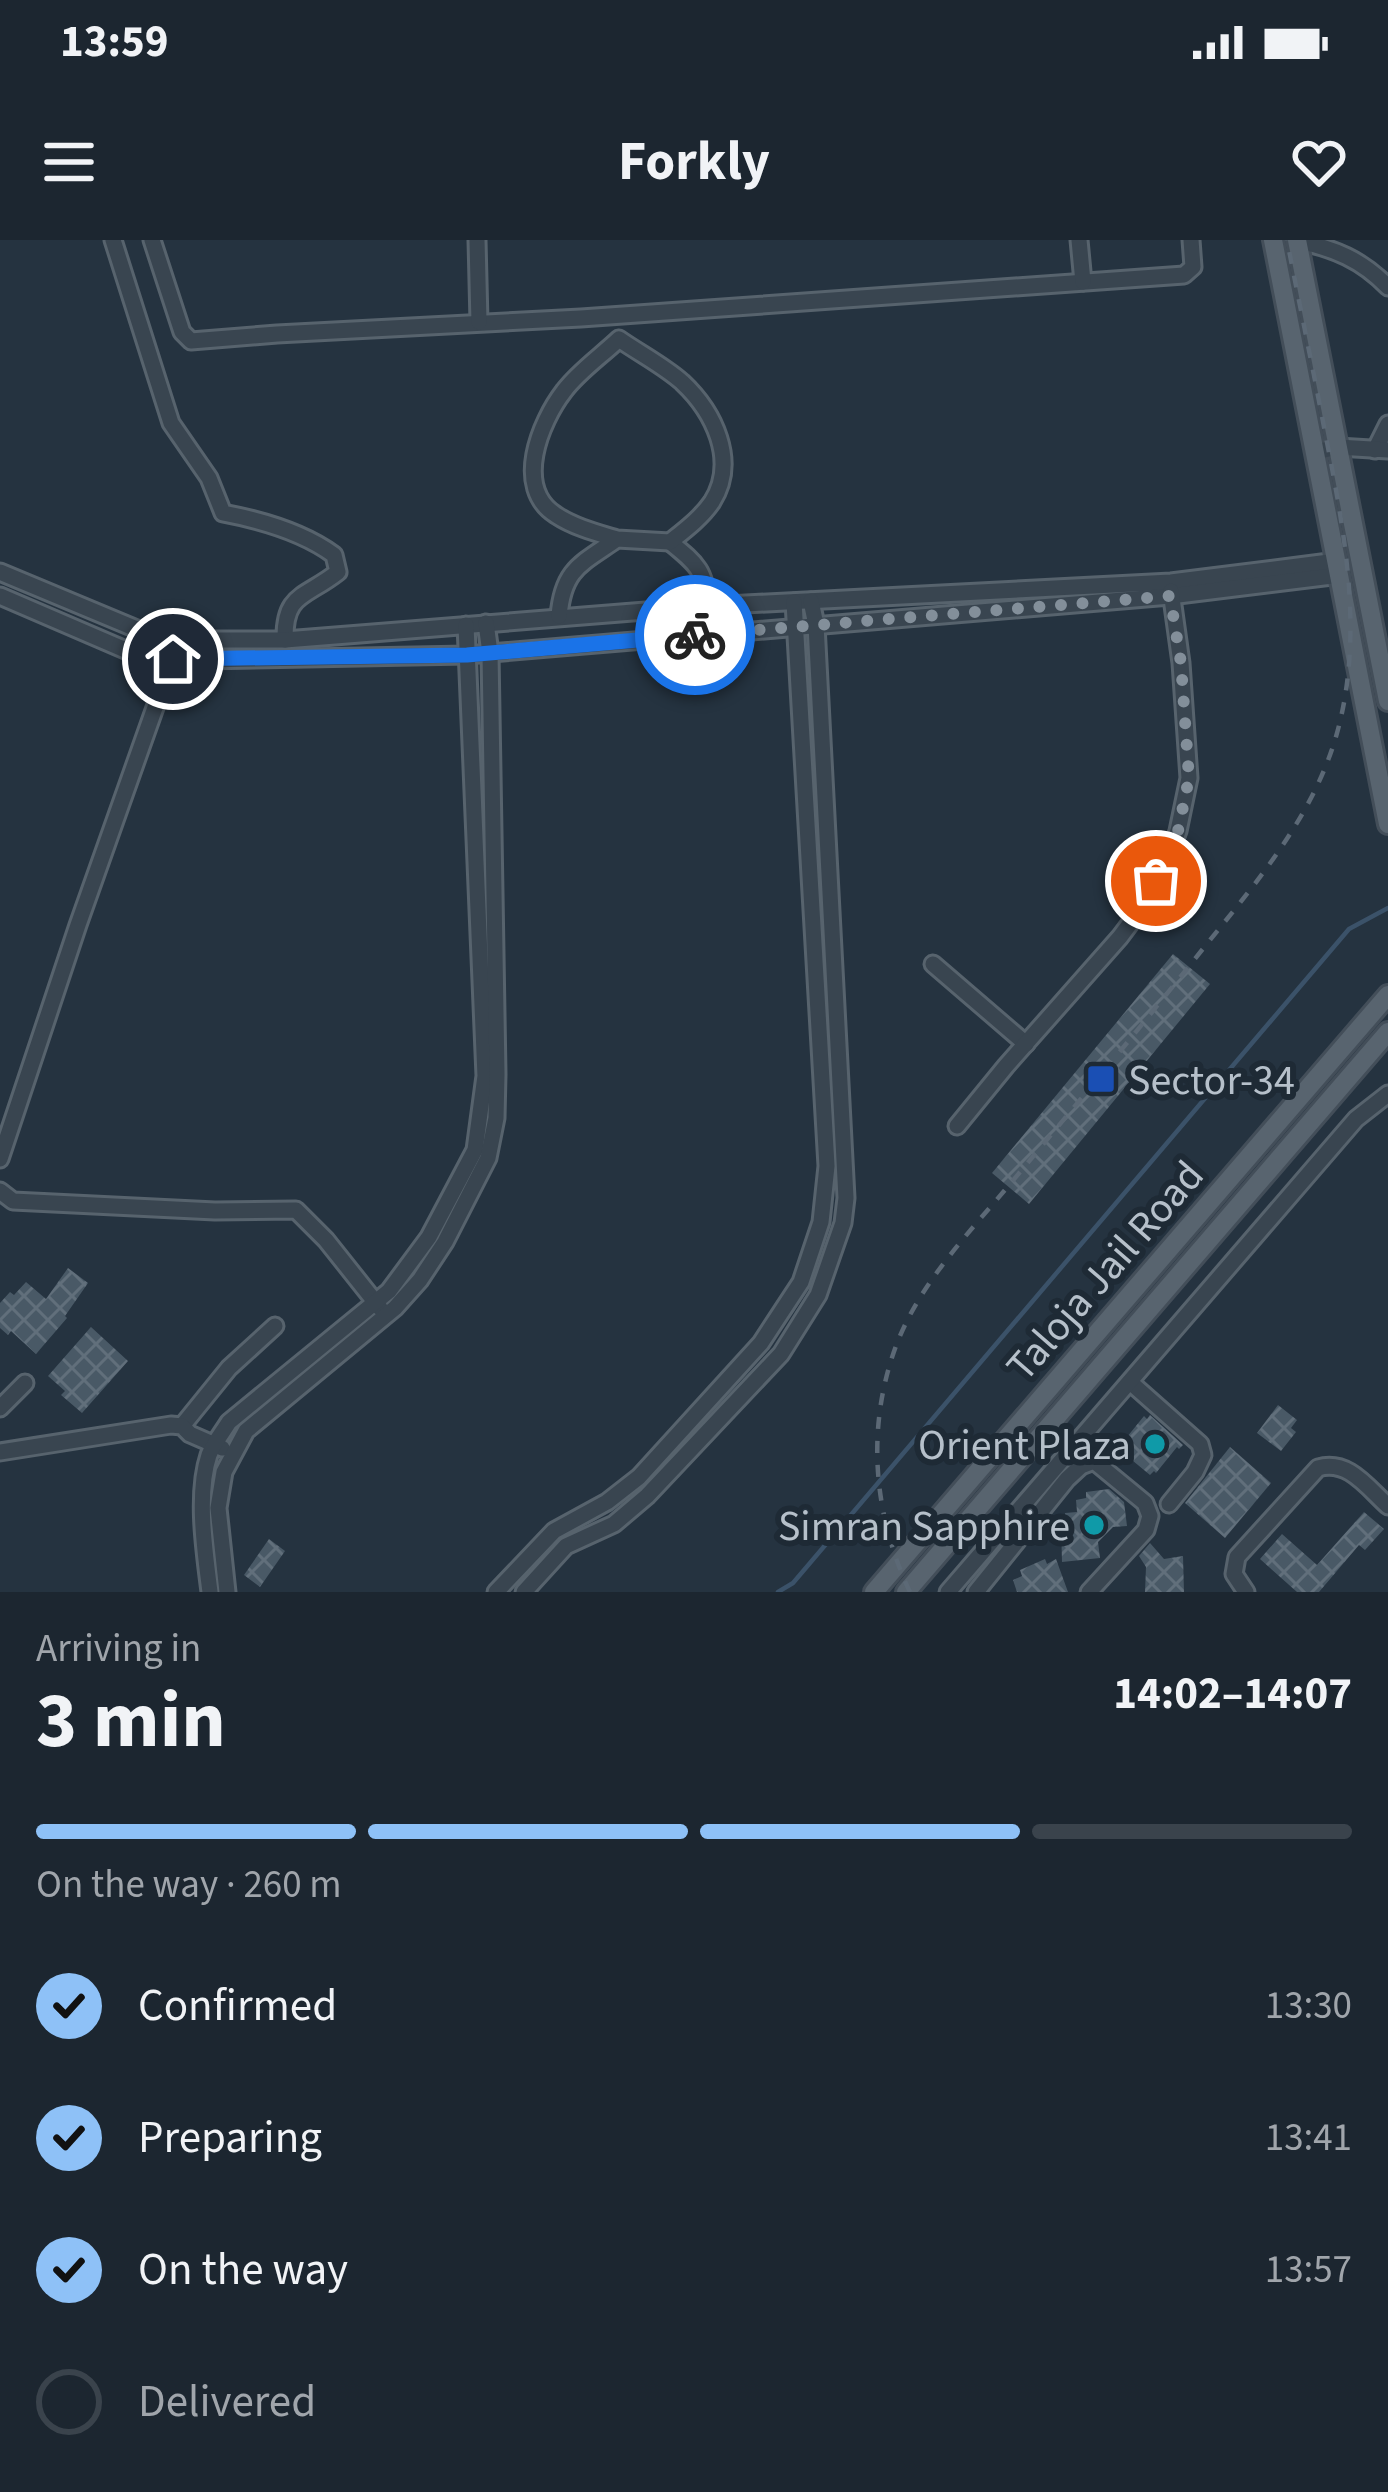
<!DOCTYPE html>
<html lang="en">
<head>
<meta charset="utf-8">
<style>
	body { margin:0; font-family:"Source Sans 3",sans-serif; background:#29323c; color:#f1f3f6; height:100vh; display:flex; flex-direction:column; font-size:45px; white-space:nowrap }
	* { box-sizing:border-box; margin:0 }
	p { font-size:39px; color:#a0a5ab }
	.icon { flex:none; width:66px; height:66px; fill:none; stroke:currentColor; stroke-width:2; stroke-linecap:round; stroke-linejoin:round }
	.map { position:relative; height:1352px; overflow:hidden }
	.panel { display:flex; flex-direction:column; background:#1c2630; flex:1 }
	.panel>* { flex:none }
	.pin { position:absolute; display:grid; place-items:center; width:102px; height:102px; color:#fff; margin:-51px; border:6px solid #fff; border-radius:50%; box-shadow:0 3px 12px #0007 }
	.courier { position:absolute; display:grid; place-items:center; width:120px; height:120px; margin:-60px; border:9px solid #1a73e8; border-radius:50%; background:#fff; color:#222; box-shadow:0 3px 15px #0007 }
	.headline em { font-style:normal; font-weight:700 }
	.headline div { display:flex; flex-direction:column-reverse }
	.headline { display:flex; align-items:center; justify-content:space-between; height:204px; padding:0 36px }
	h1 { font-size:78px; font-weight:700; line-height:90px }
	.bar { display:grid; grid-template-columns:repeat(4,1fr); gap:18px 12px; align-content:center; height:144px; padding:0 36px }
	.bar i { height:15px; border-radius:9px; background:#3a434c }
	.bar .current { background:#8ec1f7 }
	.bar p { grid-column:span 4 }
	ol { padding:0 36px; list-style:none }
	li { display:flex; align-items:center; gap:36px; height:132px }
	li p { margin-inline-start:auto }
	li .icon { padding:12px; border-radius:50%; background:#8ec1f7; color:#111; stroke-width:4 }
	li:last-child { color:#a0a5ab }
	li i { width:66px; height:66px; border:6px solid #3a434c; border-radius:50% }
	.status { display:flex; justify-content:space-between; align-items:center; height:84px; padding:0 60px; background:#1c2630; direction:ltr }
	.status svg { height:33px; fill:currentColor }
	header { display:flex; justify-content:space-between; align-items:center; height:156px; padding:0 36px; background:#1c2630; font-size:54px; font-weight:700 }
	.map>svg:first-child { display:block }
	.lines { fill:none; stroke-linecap:round; stroke-linejoin:round }
	.stream { stroke:#3b5269; stroke-width:4.5 }
	.building { fill:url(#building-cross-hatch) }
	.minor-casing { stroke:#57636d; stroke-width:21 }
	.major-casing { stroke:#434e59; stroke-width:24 }
	.minor { stroke:#394550; stroke-width:15 }
	.major { stroke:#58646f; stroke-width:18 }
	.rail { stroke:#5c6976; stroke-width:4.5; stroke-dasharray:12 12; stroke-linecap:butt }
	.done { stroke:#838f9a; stroke-width:12; stroke-dasharray:0 21.6 }
	.route { stroke:#1a73e8; stroke-width:15 }
	.transit-dot { fill:#1a4fb4; stroke:#1e2a35; stroke-width:4.5 }
	.culture-dot { fill:#0f9aa8; stroke:#1e2a35; stroke-width:4.5 }
	.labels { text-anchor:middle; stroke-width:12; stroke-linejoin:round; paint-order:stroke }
	.poi-label { font-size:42px; fill:#b6c0ca; stroke:#1e2a35; text-anchor:end }
	.street-label { font-size:42px; fill:#b6c0ca; stroke:#1e2a35 }
</style>
</head>
<body>
<div class="status"><b>13:59</b><svg viewBox="0 0 49 12"><path d="M0 12V9h3v3zM5 12V6h3v6zM10 12V3h3v9zM15 12V0h3v12zM26 1h20v11H26zM47 4h2v5h-2z"/></svg></div>
<header><svg class="icon" aria-label="menu" viewBox="0 0 24 24"><path d="M4 6h16M4 12h16M4 18h16"/></svg>Forkly<svg class="icon" aria-label="heart" viewBox="0 0 24 24"><path d="M12 20l-8-8c-3-5 5-10 8-4 3-6 11-1 8 4z"/></svg></header>
<div class="map">
<svg width="1388" height="1352" viewBox="0 0 1388 1352">
	<defs>
		<pattern id="building-cross-hatch" width="8" height="8" patternUnits="userSpaceOnUse" patternTransform="scale(3)"><rect width="8" height="8" fill="#495966"/><path d="M0 0l8 8M0 8l8-8" fill="none" stroke="#616f7b"/></pattern>
	</defs>
	<rect width="100%" height="100%" fill="#253340"/>
	<g class="lines">
		<path class="stream" d="M778,1352L793,1343L1349,689L1388,668"/>
	</g>
	<g class="building">
		<path d="M1173,714L1210,744L1029,964L992,933Z"/>
		<path d="M68,1028L88,1043L65,1076L67,1078L36,1114L11,1091L8,1095L0,1088V1063L10,1052L14,1055L26,1042L46,1059Z"/>
		<path d="M91,1087L128,1121L82,1173L61,1155L65,1151L48,1136Z"/>
		<path d="M1278,1165L1297,1180L1291,1188L1296,1192L1281,1211L1257,1193Z"/>
		<path d="M1150,1175L1183,1205L1179,1209L1177,1207L1156,1233L1154,1231L1150,1235L1121,1211L1130,1200L1127,1197L1144,1176L1147,1179Z"/>
		<path d="M1230,1207L1271,1243L1225,1298L1185,1263Z"/>
		<path d="M1109,1249L1124,1262L1127,1286L1113,1287L1098,1302L1100,1318L1062,1322L1061,1284H1065V1273L1077,1272L1076,1260L1086,1258V1252Z"/>
		<path d="M1364,1272L1384,1289L1365,1310L1359,1305L1319,1352H1297L1260,1319L1282,1294L1317,1325Z"/>
		<path d="M269,1299L285,1311L260,1347L244,1335Z"/>
		<path d="M1150,1303L1164,1319L1183,1316L1184,1352H1145L1146,1327L1139,1316Z"/>
		<path d="M1045,1319L1047,1324L1056,1319L1068,1352H1017L1013,1340L1022,1336L1020,1330Z"/>
	</g>
	<g class="lines">
		<defs>
			<g id="minor">
				<path d="M113,0L171,183L209,238L223,273C260,280 303,292 334,315L338,332C305,358 284,353 285,400"/>
				<path d="M152,0L182,92L191,101L277,94L581,78L1184,35L1193,27L1191,0"/>
				<path d="M477,0L479,82"/>
				<path d="M1079,0L1083,42"/>
				<path d="M1297,1C1334,8 1362,20 1388,47"/>
				<path d="M1375,210L1388,184"/>
				<path d="M1315,212L1338,207L1388,210"/>
				<path d="M670,302C697,324 705,330 708,366"/>
				<path d="M0,332L151,395L178,400H285L708,366L1171,342L1337,321"/>
				<path d="M0,356L151,421L467,415L1170,356L1340,335"/>
				<path d="M559,376C563,329 581,324 617,299C597,293 574,287 556,275C513,248 540,182 564,151C578,132 601,116 619,99C639,113 664,126 682,142C714,172 738,221 712,262C701,278 685,290 670,302L617,299"/>
				<path d="M933,724L1026,804"/>
				<path d="M957,886L1006,826L1120,697L1144,665L1169,616L1178,591L1189,538L1181,423L1171,351"/>
				<path d="M0,919L78,685L174,414"/>
				<path d="M0,951L13,961L215,971L296,970L326,1000L380,1068"/>
				<path d="M1130,1142L1200,1204L1203,1215L1195,1232L1169,1264"/>
				<path d="M0,1168L25,1143"/>
				<path d="M182,1186L229,1128L275,1086"/>
				<path d="M0,1212L171,1185L182,1186L190,1194L222,1208"/>
				<path d="M210,1352C205,1312 196,1254 209,1215C213,1204 223,1192 229,1182L389,1051L429,997L475,910L485,836L466,385"/>
				<path d="M227,1352L218,1268L224,1232L246,1191L395,1068L420,1040L445,1002L488,918L496,878L497,834L490,413L486,383"/>
				<path d="M496,1352L554,1291L607,1262L639,1237L761,1103L801,1042L821,982L827,926L794,362"/>
				<path d="M524,1352L566,1306L614,1284L647,1256L781,1114L818,1055L843,983L846,958L816,385L811,361"/>
				<path d="M948,1352L1356,879L1388,854"/>
				<path d="M976,1352L1067,1239L1081,1226L1094,1221L1145,1263L1150,1276L1146,1290L1089,1352"/>
				<path d="M1246,1352L1234,1334L1237,1317L1318,1228C1348,1219 1367,1247 1388,1266"/>
			</g>
			<g id="major">
				<path d="M1273,0L1388,584"/>
				<path d="M1297,0L1388,461"/>
				<path d="M874,1352L1388,755"/>
				<path d="M906,1352L1388,792"/>
			</g>
		</defs>
		<use href="#minor" class="minor-casing"/>
		<use href="#major" class="major-casing"/>
		<use href="#minor" class="minor"/>
		<use href="#major" class="major"/>
		<path class="rail" d="M910,1352C873,1274 866,1187 896,1106C919,1044 968,994 1010,944C1072,870 1134,795 1194,720C1248,652 1309,585 1335,500C1366,397 1344,289 1324,187C1312,124 1299,62 1287,0"/>
	</g>
	<g class="lines">
		<path class="done" d="M695,395L1170,356L1181,423L1189,538L1178,591L1156,641"/>
		<path class="route" d="M173,419L467,415L695,395"/>
	</g>
	<rect class="transit-dot" x="1086" y="824" width="30" height="30" rx="6"/>
	<g class="culture-dot">
		<circle cx="1155" cy="1204" r="12"/>
		<circle cx="1094" cy="1285" r="12"/>
	</g>
	<g class="labels">
		<g class="poi-label">
			<text x="1128" y="854" text-anchor="start">Sector-34</text>
			<text x="1131" y="1219">Orient Plaza</text>
			<text x="1070" y="1300">Simran Sapphire</text>
		</g>
		<g class="street-label">
			<text transform="translate(1104 1030) rotate(-49)" y="15">Taloja Jail Road</text>
		</g>
	</g>
</svg>
<div class="pin" style="left:1156px;top:641px;background:#ea580c"><svg class="icon" aria-label="bag" viewBox="0 0 24 24"><path d="M5 8h14l-1 12H6zM9 8a3 3 0 0 1 6 0"/></svg></div>
<div class="pin" style="left:173px;top:419px;background:#1f2937"><svg class="icon" aria-label="home" viewBox="0 0 24 24"><path d="M3 11l9-7 9 7M6 9v11h12V9"/></svg></div>
<div class="courier" style="left:695px;top:395px"><svg class="icon" aria-label="bike" viewBox="0 0 24 24"><circle cx="6" cy="16" r="4"/><circle cx="18" cy="16" r="4"/><path d="M6 16l4-8h5l3 8M10 8l3 8H6M13 5h3"/></svg></div>
</div>
<section class="panel">
<div class="headline"><div><h1>3 min</h1><p>Arriving in</p></div><em>14:02–14:07</em></div>
<div class="bar"><i class="current"></i><i class="current"></i><i class="current"></i><i></i><p>On the way · 260 m</p></div>
<ol>
<li><svg class="icon" aria-label="check" viewBox="0 0 24 24"><path d="M5 12l5 5 9-10"/></svg>Confirmed<p>13:30</p></li>
<li><svg class="icon" aria-label="check" viewBox="0 0 24 24"><path d="M5 12l5 5 9-10"/></svg>Preparing<p>13:41</p></li>
<li><svg class="icon" aria-label="check" viewBox="0 0 24 24"><path d="M5 12l5 5 9-10"/></svg>On the way<p>13:57</p></li>
<li><i></i>Delivered</li>
</ol>
</section>
</body>
</html>
